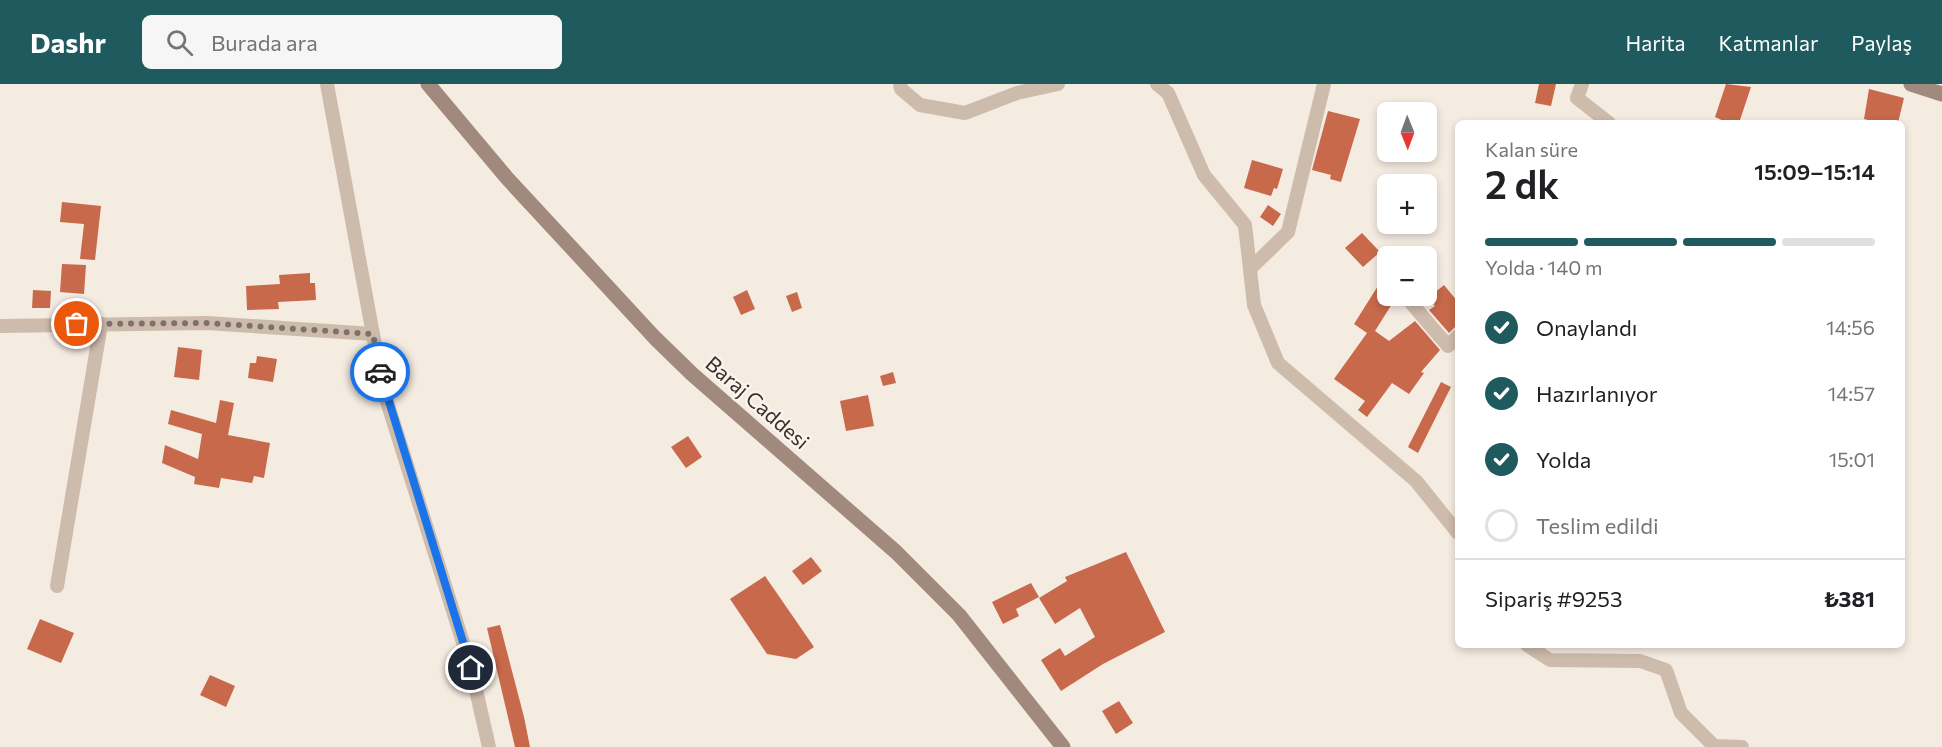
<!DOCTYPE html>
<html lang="tr">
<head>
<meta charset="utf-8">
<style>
	body { margin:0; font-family:Commissioner,sans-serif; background:#f6f6f6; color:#202124; height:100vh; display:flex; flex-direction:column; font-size:22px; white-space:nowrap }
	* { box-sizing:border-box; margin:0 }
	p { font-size:20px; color:#757577 }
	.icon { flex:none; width:33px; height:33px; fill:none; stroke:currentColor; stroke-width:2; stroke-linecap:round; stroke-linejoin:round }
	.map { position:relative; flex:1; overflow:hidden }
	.details { position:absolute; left:1455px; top:36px; width:450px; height:528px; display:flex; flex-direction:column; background:#fff; border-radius:9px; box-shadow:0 3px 9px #0003 }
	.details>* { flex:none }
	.needle { width:39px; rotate:179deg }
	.tools { position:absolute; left:1377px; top:18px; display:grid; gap:12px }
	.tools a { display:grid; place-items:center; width:60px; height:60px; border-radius:9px; background:#fff; box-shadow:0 3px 9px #0003; font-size:30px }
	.pin { position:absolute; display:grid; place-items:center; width:51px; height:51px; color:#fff; margin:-26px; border:3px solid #fff; border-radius:50%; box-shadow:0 2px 6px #0007 }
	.courier { position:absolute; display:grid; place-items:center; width:60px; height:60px; margin:-30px; border:4px solid #1a73e8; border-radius:50%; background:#fff; color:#222; box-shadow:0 2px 8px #0007 }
	.overview em { font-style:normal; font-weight:600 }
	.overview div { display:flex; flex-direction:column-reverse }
	.overview { display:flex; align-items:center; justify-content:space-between; height:102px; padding:0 30px }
	h1 { font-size:39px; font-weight:600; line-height:45px }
	.bar { display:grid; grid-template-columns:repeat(4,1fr); gap:9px 6px; align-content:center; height:72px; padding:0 30px }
	.bar i { height:8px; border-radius:4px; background:#e0e0e0 }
	.bar .active { background:#1f5a5e }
	.bar p { grid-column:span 4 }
	.line { display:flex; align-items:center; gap:15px; padding:0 30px; border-top:2px solid #e0e0e0 }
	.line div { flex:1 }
	ol { padding:0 30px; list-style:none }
	li { display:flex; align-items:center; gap:18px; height:66px }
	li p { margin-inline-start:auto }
	li .icon { padding:6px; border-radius:50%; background:#1f5a5e; color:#fff; stroke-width:4 }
	li:last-child { color:#757577 }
	li i { width:33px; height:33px; border:3px solid #e0e0e0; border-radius:50% }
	header { display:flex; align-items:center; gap:36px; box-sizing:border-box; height:84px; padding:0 30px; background:#1f5a5e; color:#fff }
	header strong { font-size:28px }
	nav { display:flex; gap:33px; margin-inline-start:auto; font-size:21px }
	.search { width:420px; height:54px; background:#f6f6f6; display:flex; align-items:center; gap:15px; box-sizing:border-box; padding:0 21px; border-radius:9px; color:#757577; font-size:22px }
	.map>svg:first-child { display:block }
	.building { fill:#c8694b }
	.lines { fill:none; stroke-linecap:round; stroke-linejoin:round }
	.street { stroke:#cdbbac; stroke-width:14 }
	.secondary { stroke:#a18a7d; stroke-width:15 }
	.done { stroke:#7c716b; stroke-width:6; stroke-dasharray:0 10.8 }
	.route { stroke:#1a73e8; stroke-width:8 }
	.labels { text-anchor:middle; stroke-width:4.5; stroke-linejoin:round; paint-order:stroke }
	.street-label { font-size:21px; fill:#3b302b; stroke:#fbf5ee }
</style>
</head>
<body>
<header>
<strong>Dashr</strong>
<div class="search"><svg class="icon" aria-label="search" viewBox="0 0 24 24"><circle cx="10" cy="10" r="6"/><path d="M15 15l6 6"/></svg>Burada ara</div>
<nav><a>Harita</a><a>Katmanlar</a><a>Paylaş</a></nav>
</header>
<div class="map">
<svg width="1942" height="663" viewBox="0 0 1942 663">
	<rect width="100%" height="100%" fill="#f4ebe1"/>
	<g class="building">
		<path d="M1539,0H1556L1551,22L1535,19Z"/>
		<path d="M1726,0L1751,3L1739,39H1728L1715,33Z"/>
		<path d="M1869,5L1904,14L1898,39H1880L1864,35Z"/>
		<path d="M1328,27L1360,35L1341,98L1330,95L1331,91L1312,86Z"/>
		<path d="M1252,76L1283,85L1277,105L1274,104L1271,112L1244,104Z"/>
		<path d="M62,118L101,122L95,176L80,175L84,140L60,138Z"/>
		<path d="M1268,121L1281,130L1273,142L1260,133Z"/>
		<path d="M1362,149L1380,168L1363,183L1345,164Z"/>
		<path d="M62,180L86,181L84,210L60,208Z"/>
		<path d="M1388,186V212H1397L1375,247L1389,257L1415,237L1440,266L1421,288L1424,289L1409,310L1392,299L1367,333L1358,326L1365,317L1334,295L1367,249L1354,240Z"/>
		<path d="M310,189V199H315L316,216L278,218L279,225L247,226L246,202L280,200L279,191Z"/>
		<path d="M1444,201L1458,218V240L1449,249L1429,226L1435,222L1428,214Z"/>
		<path d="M33,206L51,207L50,224H32Z"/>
		<path d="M747,206L755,225L741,231L733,213Z"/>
		<path d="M797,208L802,224L792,228L786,212Z"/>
		<path d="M178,263L202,266L199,296L174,293Z"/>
		<path d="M257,272L277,275L273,298L248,294L250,279H256Z"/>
		<path d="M893,288L896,299L883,302L880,292Z"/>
		<path d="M1441,298L1451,303L1418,369L1408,363Z"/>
		<path d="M868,311L874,342L846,347L840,317Z"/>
		<path d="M220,316L234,319L228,351L270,359L264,394L254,392L252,399L221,394L219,404L194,400L195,393L162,379L165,361L198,375L202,350L168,340L171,326L216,339Z"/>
		<path d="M688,352L702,373L686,384L671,363Z"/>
		<path d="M1126,468L1165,548L1103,580L1061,607L1041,576L1060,564L1065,572L1095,553L1080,524L1055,540L1039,514L1067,497L1065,493Z"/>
		<path d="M811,473L822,487L803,501L792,487Z"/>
		<path d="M765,492L814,563L796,575L767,570L730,515Z"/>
		<path d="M1031,499L1039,513L1016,525L1019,532L1003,540L992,518Z"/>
		<path d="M40,535L74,549L61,579L27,565Z"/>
		<path d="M500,541L524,633L530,663H515L487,544Z"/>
		<path d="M210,591L235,602L226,623L200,611Z"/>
		<path d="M1119,617L1133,639L1116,650L1102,627Z"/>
	</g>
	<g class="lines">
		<g class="street">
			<path d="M327,0L383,305L471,584L489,663"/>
			<path d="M900,0L901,5L920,21L965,29L1017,9L1058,0"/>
			<path d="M1157,0L1168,9L1204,91L1245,141L1254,221L1278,279L1416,397L1458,449"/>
			<path d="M1582,0L1577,14L1609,39"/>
			<path d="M1251,184L1288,148L1324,0"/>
			<path d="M1406,213L1448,262L1458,252"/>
			<path d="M0,242L207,239L373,250"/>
			<path d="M57,502L101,240"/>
			<path d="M1527,561L1550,576L1640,577L1666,586L1681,629L1714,662L1742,663"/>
		</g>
		<g class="secondary">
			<path d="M428,0L507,94L655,254L692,290L896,468L959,531L1063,663"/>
			<path d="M1911,0L1942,10"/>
		</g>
	</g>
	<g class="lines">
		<path class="done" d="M77,240L207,239L373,250L380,288"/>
		<path class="route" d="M380,288L471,584"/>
	</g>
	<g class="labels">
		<g class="street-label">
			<text transform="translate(757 319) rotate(41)" y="7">Baraj Caddesi</text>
		</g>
	</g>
</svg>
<div class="tools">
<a><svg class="needle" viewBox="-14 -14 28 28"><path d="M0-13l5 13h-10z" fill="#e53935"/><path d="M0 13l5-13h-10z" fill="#757577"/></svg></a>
<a>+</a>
<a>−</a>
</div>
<div class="pin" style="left:77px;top:240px;background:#ea580c"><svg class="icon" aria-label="bag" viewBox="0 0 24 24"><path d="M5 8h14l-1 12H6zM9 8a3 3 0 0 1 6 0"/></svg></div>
<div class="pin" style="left:471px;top:584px;background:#1f2937"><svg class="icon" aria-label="home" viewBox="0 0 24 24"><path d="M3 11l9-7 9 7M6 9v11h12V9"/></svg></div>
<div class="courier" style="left:380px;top:288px"><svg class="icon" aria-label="car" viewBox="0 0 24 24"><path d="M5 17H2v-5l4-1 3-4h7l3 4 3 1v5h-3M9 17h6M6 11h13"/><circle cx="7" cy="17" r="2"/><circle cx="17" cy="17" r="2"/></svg></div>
<section class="details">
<div class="overview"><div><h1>2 dk</h1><p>Kalan süre</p></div><em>15:09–15:14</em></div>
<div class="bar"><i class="active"></i><i class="active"></i><i class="active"></i><i></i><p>Yolda · 140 m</p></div>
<ol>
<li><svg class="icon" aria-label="check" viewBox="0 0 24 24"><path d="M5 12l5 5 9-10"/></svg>Onaylandı<p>14:56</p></li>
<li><svg class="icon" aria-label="check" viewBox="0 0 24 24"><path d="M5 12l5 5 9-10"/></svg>Hazırlanıyor<p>14:57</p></li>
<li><svg class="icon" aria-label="check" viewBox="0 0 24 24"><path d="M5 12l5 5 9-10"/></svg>Yolda<p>15:01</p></li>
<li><i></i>Teslim edildi</li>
</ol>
<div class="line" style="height:78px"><div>Sipariş #9253</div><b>₺381</b></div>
</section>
</div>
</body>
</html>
